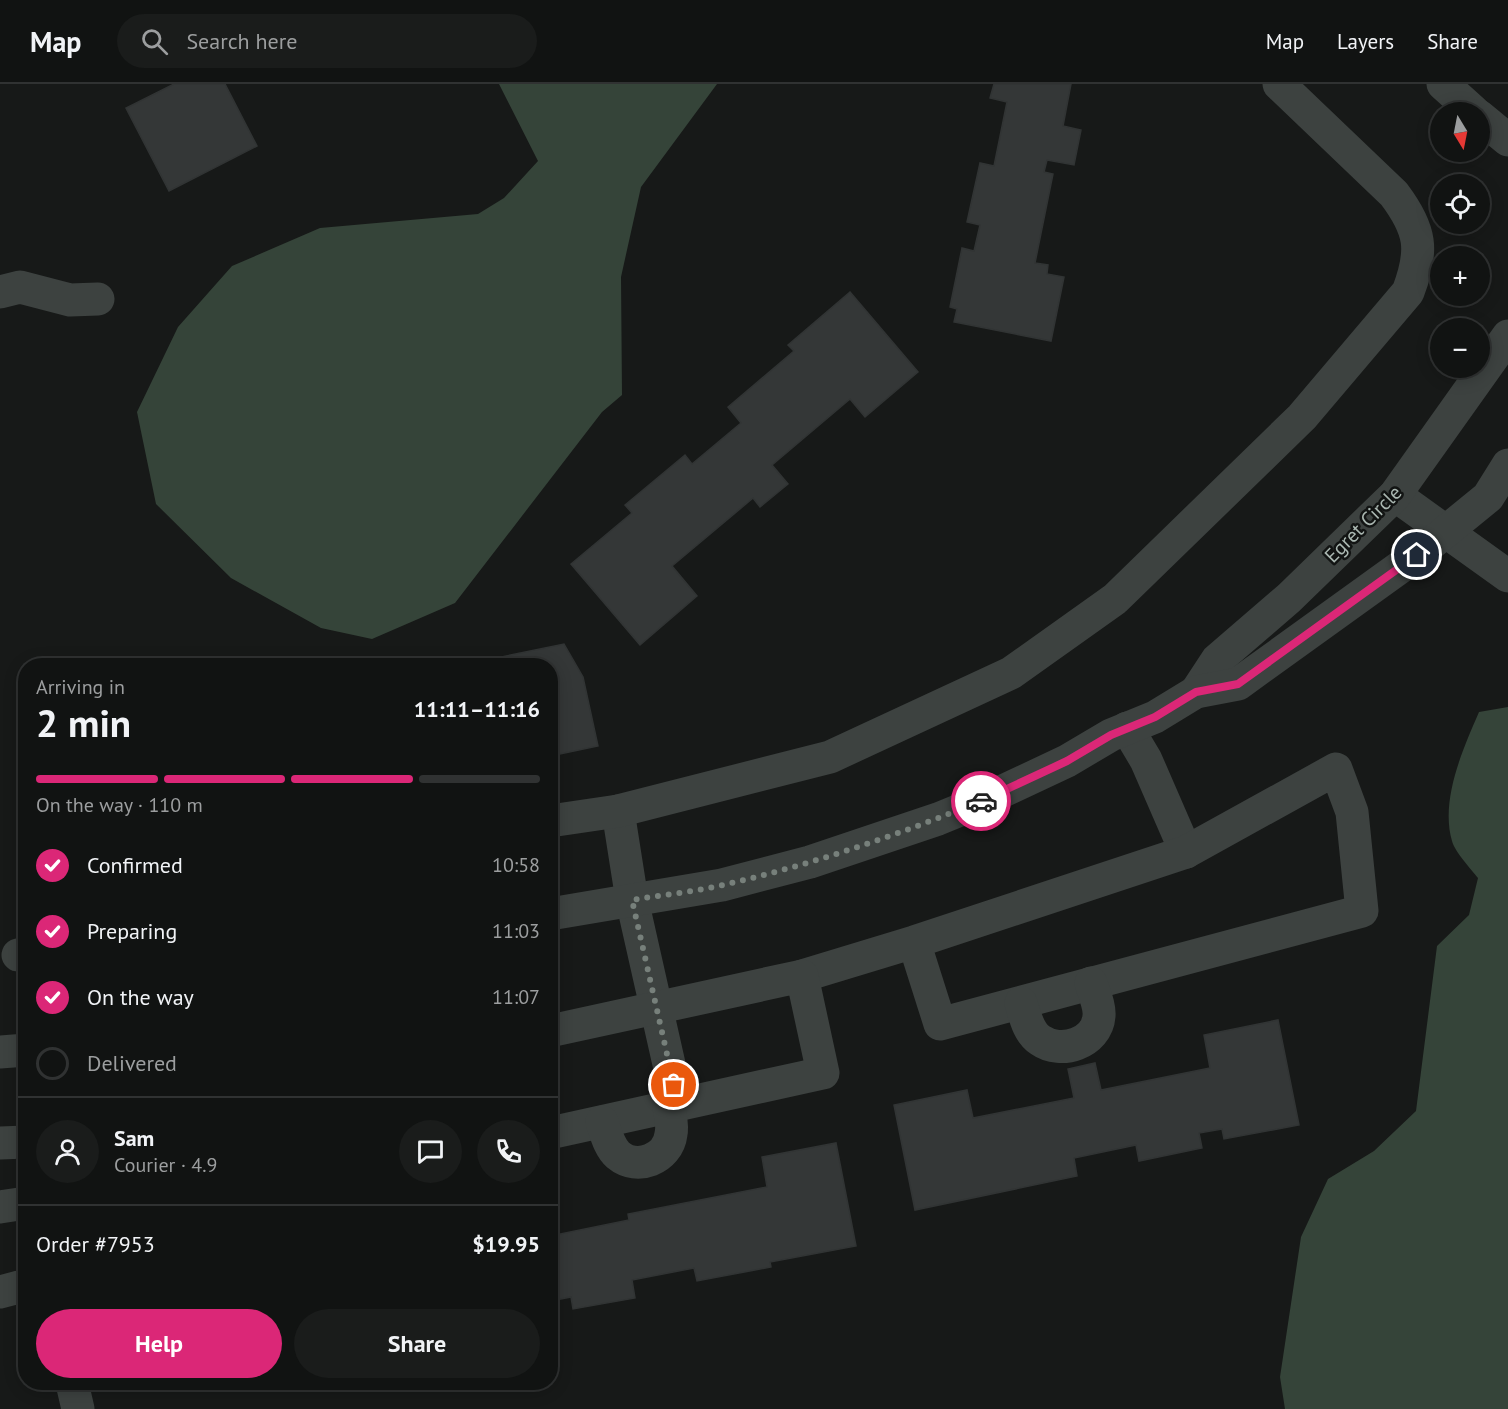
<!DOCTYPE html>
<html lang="en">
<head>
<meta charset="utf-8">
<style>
	body { margin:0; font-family:"PT Sans",sans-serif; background:#1a1c1b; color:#f1f3f6; height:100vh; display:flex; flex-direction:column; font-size:22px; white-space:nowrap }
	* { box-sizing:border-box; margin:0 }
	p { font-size:20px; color:#9c9e9f }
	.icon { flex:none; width:33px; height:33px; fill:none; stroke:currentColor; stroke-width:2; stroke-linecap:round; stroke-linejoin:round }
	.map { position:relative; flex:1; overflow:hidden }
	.details { position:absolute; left:18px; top:574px; width:540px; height:732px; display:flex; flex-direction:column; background:#111312; border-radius:24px; box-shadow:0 3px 15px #0003,0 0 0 2px #303232 }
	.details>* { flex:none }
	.needle { width:39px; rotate:170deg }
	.controls { position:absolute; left:1430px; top:18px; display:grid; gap:12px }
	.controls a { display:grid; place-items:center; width:60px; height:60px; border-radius:50%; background:#111312; box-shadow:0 3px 15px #0003,0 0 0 2px #303232; font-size:30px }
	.pin { position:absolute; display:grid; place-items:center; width:51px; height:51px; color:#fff; margin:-26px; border:3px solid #fff; border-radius:50%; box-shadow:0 2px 6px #0007 }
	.courier { position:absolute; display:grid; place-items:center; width:60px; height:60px; margin:-30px; border:4px solid #db2777; border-radius:50%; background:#fff; color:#222; box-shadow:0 2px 8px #0007 }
	.summary em { font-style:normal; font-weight:800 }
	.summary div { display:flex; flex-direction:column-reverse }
	.summary { display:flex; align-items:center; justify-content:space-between; height:102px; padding:0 18px }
	h1 { font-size:39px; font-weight:800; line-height:45px }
	.bar { display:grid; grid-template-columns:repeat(4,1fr); gap:9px 6px; align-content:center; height:72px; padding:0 18px }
	.bar i { height:8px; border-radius:4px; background:#303232 }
	.bar .selected { background:#db2777 }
	.bar p { grid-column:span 4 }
	.line { display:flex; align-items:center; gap:15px; padding:0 18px; border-top:2px solid #303232 }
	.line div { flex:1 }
	.round { display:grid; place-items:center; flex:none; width:63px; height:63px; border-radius:32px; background:#1a1c1b }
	ol { padding:0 18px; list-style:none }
	li { display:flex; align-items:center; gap:18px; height:66px }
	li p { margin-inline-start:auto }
	li .icon { padding:6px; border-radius:50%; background:#db2777; color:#fff; stroke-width:4 }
	li:last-child { color:#9c9e9f }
	li i { width:33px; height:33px; border:3px solid #303232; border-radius:50% }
	.cta { display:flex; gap:12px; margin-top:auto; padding:12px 18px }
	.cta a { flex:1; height:69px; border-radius:36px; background:#db2777; color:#fff; font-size:24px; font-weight:800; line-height:69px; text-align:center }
	.cta a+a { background:#1a1c1b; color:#f1f3f6 }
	header { display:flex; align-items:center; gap:36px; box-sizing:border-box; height:84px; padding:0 30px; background:#111312; border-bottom:2px solid #303232 }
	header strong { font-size:28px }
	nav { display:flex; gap:33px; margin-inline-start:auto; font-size:21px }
	.search { width:420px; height:54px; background:#1a1c1b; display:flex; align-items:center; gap:15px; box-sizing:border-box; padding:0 21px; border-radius:33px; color:#9c9e9f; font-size:22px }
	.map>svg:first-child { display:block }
	.water { fill:#354439 }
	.building { fill:#343737; stroke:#313434; stroke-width:1.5 }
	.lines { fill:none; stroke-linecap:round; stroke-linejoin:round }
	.minor { stroke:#3d4240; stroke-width:33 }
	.done { stroke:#77807b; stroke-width:6; stroke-dasharray:0 10.8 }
	.route { stroke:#db2777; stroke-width:8 }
	.labels { text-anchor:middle; stroke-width:5; stroke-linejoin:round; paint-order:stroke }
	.street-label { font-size:20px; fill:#aab7b1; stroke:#121413 }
</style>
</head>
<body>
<header>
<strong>Map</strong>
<div class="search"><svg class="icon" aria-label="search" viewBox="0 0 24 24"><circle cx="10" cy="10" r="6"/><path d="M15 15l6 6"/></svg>Search here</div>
<nav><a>Map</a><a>Layers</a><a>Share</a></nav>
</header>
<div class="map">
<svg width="1508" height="1325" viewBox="0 0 1508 1325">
	<rect width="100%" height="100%" fill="#171918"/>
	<g class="water">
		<path d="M499,0H717L641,103L621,193L622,311L602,328L455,519L372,555L321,544L231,494L156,420L137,328L178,243L232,182L320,144L478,130L504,114L538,77Z"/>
		<path d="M1508,623V1325H1285L1280,1293L1301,1153L1328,1095L1374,1067L1416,1027L1437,862L1469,831L1478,794C1471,785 1455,768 1452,757C1440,716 1463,665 1479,628Z"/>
	</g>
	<g class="building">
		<path d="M174,0H225L257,62L169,107L126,24Z"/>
		<path d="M994,0H1071L1063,42L1081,46L1074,81L1047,76L1044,88L1053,90L1035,179L1048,181L1047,190L1064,193L1051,257L954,238L957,225L950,223L962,164L974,167L980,141L967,138L980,79L994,82L1007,18L990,14Z"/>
		<path d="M850,208L918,288L865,333L850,315L772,381L788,400L760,423L753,414L672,482L697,512L640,561L571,480L632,429L625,421L685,371L692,380L741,339L728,323L794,267L788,261Z"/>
		<path d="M564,560L583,593L598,662L550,672V582H503L501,573Z"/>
		<path d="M1278,936L1299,1041L1224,1055L1222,1045L1199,1049L1202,1064L1139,1077L1136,1061L1074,1074L1077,1092L915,1126L894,1021L967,1006L973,1034L1074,1014L1068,985L1095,979L1101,1006L1210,984L1204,951Z"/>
		<path d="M836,1059L856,1162L770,1178L771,1183L697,1197L694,1184L632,1196L635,1214L573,1225L571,1213L550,1217V1152L629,1136L628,1130L767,1103L762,1073Z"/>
	</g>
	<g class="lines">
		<g class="minor">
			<path d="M1443,0L1474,28"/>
			<path d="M1479,32L1508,56"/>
			<path d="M0,208L20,203L70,216L98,215"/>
			<path d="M1395,411L1508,492"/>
			<path d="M1196,608L1217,576L1289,514L1395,411L1508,252"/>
			<path d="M1127,644L1146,676L1186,768"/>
			<path d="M618,727L632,816L678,1020"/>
			<path d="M550,737L618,727L830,673L1011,589L1115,515L1302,333L1408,208C1424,166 1421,146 1394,110L1279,0"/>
			<path d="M550,830L722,801L810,778L938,735L982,717L1067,677L1111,651L1155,633L1196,608L1238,600L1417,471L1488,413L1508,381"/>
			<path d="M18,871L26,869"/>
			<path d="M802,892L914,858L1186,768L1336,685L1352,728L1362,827L940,940L914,858"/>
			<path d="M1021,919C1025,932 1028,948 1040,956C1061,971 1097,959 1099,932C1100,922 1094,909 1091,899"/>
			<path d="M550,947L802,892L823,989L550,1049"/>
			<path d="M0,968L26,966"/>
			<path d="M602,1038C606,1049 609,1063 618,1071C637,1087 668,1075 671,1050C673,1042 670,1031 669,1023"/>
			<path d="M0,1059L26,1058"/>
			<path d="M0,1123L26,1119"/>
			<path d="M0,1208L19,1203L26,1206"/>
			<path d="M72,1299L78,1325"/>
		</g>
	</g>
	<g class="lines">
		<path class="done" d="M674,1001L632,816C662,811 693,808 723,801C811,781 898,751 981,717"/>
		<path class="route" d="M981,717L1067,677L1111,651L1155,633L1196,608L1238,600L1417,471"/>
	</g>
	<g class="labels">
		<g class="street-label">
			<text transform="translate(1363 440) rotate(-45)" y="7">Egret Circle</text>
		</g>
	</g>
</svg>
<div class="controls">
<a><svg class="needle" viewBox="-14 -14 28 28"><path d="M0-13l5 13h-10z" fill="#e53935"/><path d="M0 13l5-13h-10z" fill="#9c9e9f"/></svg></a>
<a><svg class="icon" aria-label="locate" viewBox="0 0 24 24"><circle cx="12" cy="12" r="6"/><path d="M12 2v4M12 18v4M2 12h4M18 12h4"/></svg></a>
<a>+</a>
<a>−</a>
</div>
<div class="pin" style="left:674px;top:1001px;background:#ea580c"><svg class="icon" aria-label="bag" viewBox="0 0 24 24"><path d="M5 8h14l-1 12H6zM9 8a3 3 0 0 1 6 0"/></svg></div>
<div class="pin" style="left:1417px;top:471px;background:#1f2937"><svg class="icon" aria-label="home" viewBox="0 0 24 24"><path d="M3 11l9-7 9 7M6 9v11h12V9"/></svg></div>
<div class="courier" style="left:981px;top:717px"><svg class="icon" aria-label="car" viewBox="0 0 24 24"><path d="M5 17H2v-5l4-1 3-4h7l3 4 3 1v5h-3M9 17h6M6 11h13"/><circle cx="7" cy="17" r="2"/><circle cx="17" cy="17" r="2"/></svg></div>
<section class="details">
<div class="summary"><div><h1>2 min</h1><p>Arriving in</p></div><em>11:11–11:16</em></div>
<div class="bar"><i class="selected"></i><i class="selected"></i><i class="selected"></i><i></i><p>On the way · 110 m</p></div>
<ol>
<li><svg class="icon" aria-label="check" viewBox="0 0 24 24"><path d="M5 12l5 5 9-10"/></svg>Confirmed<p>10:58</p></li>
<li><svg class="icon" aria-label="check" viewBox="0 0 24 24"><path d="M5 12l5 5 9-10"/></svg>Preparing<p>11:03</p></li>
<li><svg class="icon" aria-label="check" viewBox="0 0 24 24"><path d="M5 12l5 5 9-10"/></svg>On the way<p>11:07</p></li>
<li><i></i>Delivered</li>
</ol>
<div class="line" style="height:108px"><a class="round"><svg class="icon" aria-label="person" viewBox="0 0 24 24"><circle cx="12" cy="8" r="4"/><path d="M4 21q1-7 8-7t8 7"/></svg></a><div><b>Sam</b><p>Courier · 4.9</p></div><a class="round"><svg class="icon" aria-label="chat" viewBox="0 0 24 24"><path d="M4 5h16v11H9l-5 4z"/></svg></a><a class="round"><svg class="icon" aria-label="phone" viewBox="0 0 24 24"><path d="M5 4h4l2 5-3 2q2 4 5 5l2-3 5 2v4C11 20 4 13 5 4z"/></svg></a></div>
<div class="line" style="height:78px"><div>Order #7953</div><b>$19.95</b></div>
<div class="cta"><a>Help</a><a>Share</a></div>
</section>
</div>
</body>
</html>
